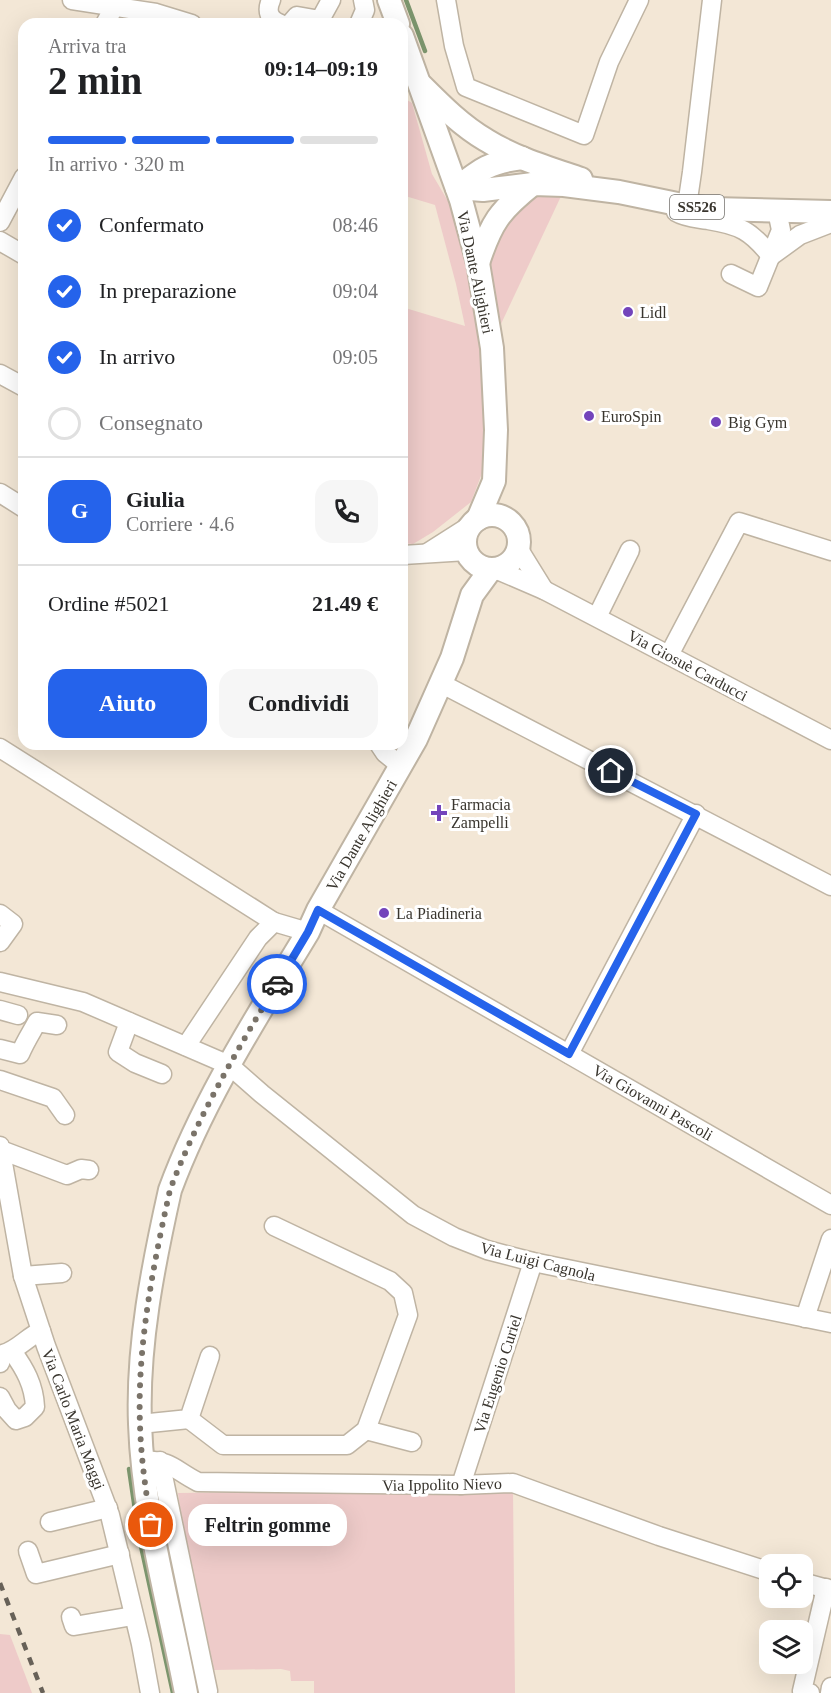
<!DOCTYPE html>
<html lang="it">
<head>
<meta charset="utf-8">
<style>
	body { margin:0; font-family:"Times New Roman",serif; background:#f6f6f6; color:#202124; height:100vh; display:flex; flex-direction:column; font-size:22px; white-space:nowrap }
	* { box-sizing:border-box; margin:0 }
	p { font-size:20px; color:#757577 }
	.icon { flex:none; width:33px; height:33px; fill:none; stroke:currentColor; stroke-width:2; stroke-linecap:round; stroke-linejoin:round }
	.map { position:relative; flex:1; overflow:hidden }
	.side { position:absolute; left:18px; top:18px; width:390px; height:732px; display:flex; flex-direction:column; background:#fff; border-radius:18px; box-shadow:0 6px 24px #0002 }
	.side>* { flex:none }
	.fabs { position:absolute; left:759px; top:1554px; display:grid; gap:12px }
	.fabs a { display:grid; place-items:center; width:54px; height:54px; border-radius:12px; background:#fff; box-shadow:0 6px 24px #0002; font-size:30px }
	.pin { position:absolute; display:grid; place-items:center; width:51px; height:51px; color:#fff; margin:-26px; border:3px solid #fff; border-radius:50%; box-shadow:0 2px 6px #0007 }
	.courier { position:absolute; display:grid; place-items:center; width:60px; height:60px; margin:-30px; border:4px solid #2563eb; border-radius:50%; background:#fff; color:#222; box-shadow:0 2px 8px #0007 }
	.bubble { position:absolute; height:42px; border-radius:18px; background:#fff; box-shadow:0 6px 24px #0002; font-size:20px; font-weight:700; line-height:42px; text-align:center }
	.overview em { font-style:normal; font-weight:700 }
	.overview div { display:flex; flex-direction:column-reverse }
	.overview { display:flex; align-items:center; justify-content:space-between; height:102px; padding:0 30px }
	h1 { font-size:39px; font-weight:700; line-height:45px }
	.bar { display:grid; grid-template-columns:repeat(4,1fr); gap:9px 6px; align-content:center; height:72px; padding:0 30px }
	.bar i { height:8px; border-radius:4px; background:#e0e0e0 }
	.bar .on { background:#2563eb }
	.bar p { grid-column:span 4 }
	.line { display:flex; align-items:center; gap:15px; padding:0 30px; border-top:2px solid #e0e0e0 }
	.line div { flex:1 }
	.round { display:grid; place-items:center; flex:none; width:63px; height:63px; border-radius:18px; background:#f6f6f6 }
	ol { padding:0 30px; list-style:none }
	li { display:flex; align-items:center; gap:18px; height:66px }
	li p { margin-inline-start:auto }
	li .icon { padding:6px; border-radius:50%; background:#2563eb; color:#fff; stroke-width:4 }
	li:last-child { color:#757577 }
	li i { width:33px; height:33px; border:3px solid #e0e0e0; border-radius:50% }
	.action { display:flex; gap:12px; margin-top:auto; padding:12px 30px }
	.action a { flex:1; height:69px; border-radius:18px; background:#2563eb; color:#fff; font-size:24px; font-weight:700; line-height:69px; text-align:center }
	.action a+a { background:#f6f6f6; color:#202124 }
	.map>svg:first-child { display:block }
	.green { fill:#eecbc9 }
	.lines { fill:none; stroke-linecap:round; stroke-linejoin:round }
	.stream { stroke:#7c956d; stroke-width:4.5 }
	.minor-casing { stroke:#bfb4a3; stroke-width:21 }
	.major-casing { stroke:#bfb4a3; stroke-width:26 }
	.minor { stroke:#fff; stroke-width:18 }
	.major { stroke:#fff; stroke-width:22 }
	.rail { stroke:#676158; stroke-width:4.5; stroke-dasharray:8 8; stroke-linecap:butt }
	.done { stroke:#7a7369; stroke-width:6; stroke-dasharray:0 10.8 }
	.route { stroke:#2563eb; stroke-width:8 }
	.poi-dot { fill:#7344bb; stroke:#fff; stroke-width:2 }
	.labels { text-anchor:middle; stroke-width:6; stroke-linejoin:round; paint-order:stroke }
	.shield { fill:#fff; stroke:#74726d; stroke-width:1.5 }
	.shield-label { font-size:15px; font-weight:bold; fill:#39352e }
	.street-label { font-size:16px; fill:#39352e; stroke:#fff }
	.poi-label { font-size:16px; fill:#39352e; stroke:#fff; text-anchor:start }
</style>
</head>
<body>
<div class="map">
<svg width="831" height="1693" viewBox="0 0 831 1693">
	<rect width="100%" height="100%" fill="#f3e7d6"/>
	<g class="green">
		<path d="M402,97L412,103L432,174L452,208L469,262L483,343L486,425L484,468L471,502L433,532L413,544L402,543V307L465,326L456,284L435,205L402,195Z"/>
		<path d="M563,192L501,324L487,258L490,241L536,193Z"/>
		<path d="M513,1489L515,1693H314V1681H291L290,1671L281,1669L214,1670L182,1522L178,1493Z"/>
		<path d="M0,1634L10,1635L32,1693H0Z"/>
	</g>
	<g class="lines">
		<g class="stream">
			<path d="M406,0L425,51"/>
			<path d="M129,1469L139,1537L173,1693"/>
			<path d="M161,1506L186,1632"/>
		</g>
		<defs>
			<g id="minor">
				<path d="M72,0L156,13L192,24"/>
				<path d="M271,0C266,11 269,20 281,24"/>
				<path d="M446,0L454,46L466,87L584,135L609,62L639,0"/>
				<path d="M105,24L114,7"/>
				<path d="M290,24L297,16L320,20L331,0"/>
				<path d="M359,24L365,10L363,0"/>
				<path d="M687,206L692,172L712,0"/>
				<path d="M676,212C686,218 697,218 708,220C740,225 751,231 771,256"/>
				<path d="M0,222L24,177"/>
				<path d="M0,241L24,255"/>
				<path d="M771,256L800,235L831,223"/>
				<path d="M731,274L758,287L781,230L777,211"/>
				<path d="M0,374L24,387"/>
				<path d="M0,493L24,508"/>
				<path d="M518,548L544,590"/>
				<path d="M427,553L471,525"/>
				<path d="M403,555L467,551"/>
				<path d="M495,569L544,590L831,740"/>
				<path d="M597,617L630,550"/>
				<path d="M669,655L739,522L831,551"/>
				<path d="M442,684L831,886"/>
				<path d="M379,744L385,753L401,766"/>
				<path d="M0,748L274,922"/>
				<path d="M318,910L831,1205"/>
				<path d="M0,914L13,924L0,942"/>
				<path d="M0,982L83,1002L229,1065L262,1094L413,1215L454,1237L487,1250L533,1262L831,1323"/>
				<path d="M0,1010L18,1015"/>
				<path d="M129,1022L118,1052L135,1063L162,1074"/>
				<path d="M186,1046L258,938L274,922L308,932"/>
				<path d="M0,1049L20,1054C25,1042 31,1033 37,1022L57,1025"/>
				<path d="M569,1054L696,814"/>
				<path d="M0,1080L53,1098L65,1115"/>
				<path d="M0,1146L23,1276L46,1346L110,1515L141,1644L150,1693"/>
				<path d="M1,1150L67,1175L81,1169L89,1170"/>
				<path d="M23,1276L62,1273"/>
				<path d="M805,1318L831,1239"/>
				<path d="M0,1363L3,1354C18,1350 27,1337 41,1331"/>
				<path d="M0,1397L7,1410L16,1420L25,1417L35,1407C34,1385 25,1369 12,1351"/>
				<path d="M189,1419L223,1445H347L366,1430L408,1315L403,1293L390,1281L274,1226"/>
				<path d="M140,1424L189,1419L210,1356"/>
				<path d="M366,1430L412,1442"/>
				<path d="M142,1460C173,1461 174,1470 198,1482L461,1485L513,1483L659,1536L770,1572"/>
				<path d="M160,1461L208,1691"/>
				<path d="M461,1485L533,1262"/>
				<path d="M50,1522L108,1508"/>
				<path d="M28,1551L36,1574L120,1554"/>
				<path d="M802,1582L831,1590"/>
				<path d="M71,1617L74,1626L133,1616"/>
				<path d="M810,1693L802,1691L826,1588"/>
				<path d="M830,1693L831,1687"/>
			</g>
			<g id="major">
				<path d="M389,0L398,24"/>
				<path d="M402,36L461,200L478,263L492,348L496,430L494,481L478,519"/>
				<path d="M422,86C442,106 462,126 486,140C515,158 549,168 581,179"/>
				<path d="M457,188L483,190L533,184L564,185L619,192L687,206L713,209L831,212"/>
				<path d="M457,188C481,169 490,162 522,158"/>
				<path d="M478,263C491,223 499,211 533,184"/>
				<circle cx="492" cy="542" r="27"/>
				<path d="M186,1693C169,1604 143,1515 140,1424C137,1346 153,1266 170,1190C204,1098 258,1015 308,932L318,910L416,739L452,658L472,595L491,569"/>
			</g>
		</defs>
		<use href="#minor" class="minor-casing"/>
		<use href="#major" class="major-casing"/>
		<use href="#minor" class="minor"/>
		<use href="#major" class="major"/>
		<path class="rail" d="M0,1583L43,1693"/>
	</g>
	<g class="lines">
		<path class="done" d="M151,1525C146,1492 141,1459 140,1425C137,1347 153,1266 170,1190C197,1118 237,1050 277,984"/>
		<path class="route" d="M277,984L308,932L318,910L569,1054L696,814L611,771"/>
	</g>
	<g class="poi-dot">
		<circle cx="628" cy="312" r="6"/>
		<circle cx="589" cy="416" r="6"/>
		<circle cx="716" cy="422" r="6"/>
		<path d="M436 804h6v6h6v6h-6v6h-6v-6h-6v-6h6z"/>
		<circle cx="384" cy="913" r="6"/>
	</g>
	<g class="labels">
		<rect class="shield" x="670" y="195" width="54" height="24" rx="4.5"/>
		<g class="shield-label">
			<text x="697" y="212">SS526</text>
		</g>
		<g class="street-label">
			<text transform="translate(476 272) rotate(78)" y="6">Via Dante Alighieri</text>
			<text transform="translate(688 665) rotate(28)" y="6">Via Giosuè Carducci</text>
			<text transform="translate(361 835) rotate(-60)" y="6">Via Dante Alighieri</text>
			<text transform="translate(653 1102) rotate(30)" y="6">Via Giovanni Pascoli</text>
			<text transform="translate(538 1261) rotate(14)" y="6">Via Luigi Cagnola</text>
			<text transform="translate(497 1374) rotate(-72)" y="6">Via Eugenio Curiel</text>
			<text transform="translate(74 1419) rotate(69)" y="6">Via Carlo Maria Maggi</text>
			<text transform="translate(442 1484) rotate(-1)" y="6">Via Ippolito Nievo</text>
		</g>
		<g class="poi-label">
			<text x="640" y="318">Lidl</text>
			<text x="601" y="422">EuroSpin</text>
			<text x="728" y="428">Big Gym</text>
			<text x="451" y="810">Farmacia<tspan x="451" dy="18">Zampelli</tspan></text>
			<text x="396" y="919">La Piadineria</text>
		</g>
	</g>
</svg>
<div class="fabs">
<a><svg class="icon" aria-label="locate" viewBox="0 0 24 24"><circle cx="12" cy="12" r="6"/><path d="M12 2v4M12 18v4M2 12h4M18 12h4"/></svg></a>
<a><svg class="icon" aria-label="layers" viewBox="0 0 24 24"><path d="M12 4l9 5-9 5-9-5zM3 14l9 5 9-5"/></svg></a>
</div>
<div class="pin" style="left:151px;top:1525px;background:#ea580c"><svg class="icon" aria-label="bag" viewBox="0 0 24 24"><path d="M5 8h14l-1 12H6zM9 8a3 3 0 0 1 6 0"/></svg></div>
<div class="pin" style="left:611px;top:771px;background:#1f2937"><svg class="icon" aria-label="home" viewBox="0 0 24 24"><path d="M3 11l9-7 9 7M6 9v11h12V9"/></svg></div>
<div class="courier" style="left:277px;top:984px"><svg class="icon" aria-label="car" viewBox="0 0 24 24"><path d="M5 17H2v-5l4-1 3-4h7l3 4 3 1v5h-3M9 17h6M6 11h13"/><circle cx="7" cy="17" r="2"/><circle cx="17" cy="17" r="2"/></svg></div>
<div class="bubble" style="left:188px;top:1504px;width:159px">Feltrin gomme</div>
<section class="side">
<div class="overview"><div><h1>2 min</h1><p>Arriva tra</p></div><em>09:14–09:19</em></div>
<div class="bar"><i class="on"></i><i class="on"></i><i class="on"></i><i></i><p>In arrivo · 320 m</p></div>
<ol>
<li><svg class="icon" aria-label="check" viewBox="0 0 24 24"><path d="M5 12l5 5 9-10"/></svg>Confermato<p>08:46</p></li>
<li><svg class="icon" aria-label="check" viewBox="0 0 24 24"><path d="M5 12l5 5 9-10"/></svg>In preparazione<p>09:04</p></li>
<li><svg class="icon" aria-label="check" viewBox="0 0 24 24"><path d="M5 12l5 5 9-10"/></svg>In arrivo<p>09:05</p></li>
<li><i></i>Consegnato</li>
</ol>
<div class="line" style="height:108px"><b class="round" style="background:#2563eb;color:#fff">G</b><div><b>Giulia</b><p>Corriere · 4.6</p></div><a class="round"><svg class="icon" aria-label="phone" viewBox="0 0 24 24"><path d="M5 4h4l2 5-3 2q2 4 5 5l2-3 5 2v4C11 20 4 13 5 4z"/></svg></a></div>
<div class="line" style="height:78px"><div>Ordine #5021</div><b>21.49 €</b></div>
<div class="action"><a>Aiuto</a><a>Condividi</a></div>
</section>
</div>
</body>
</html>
